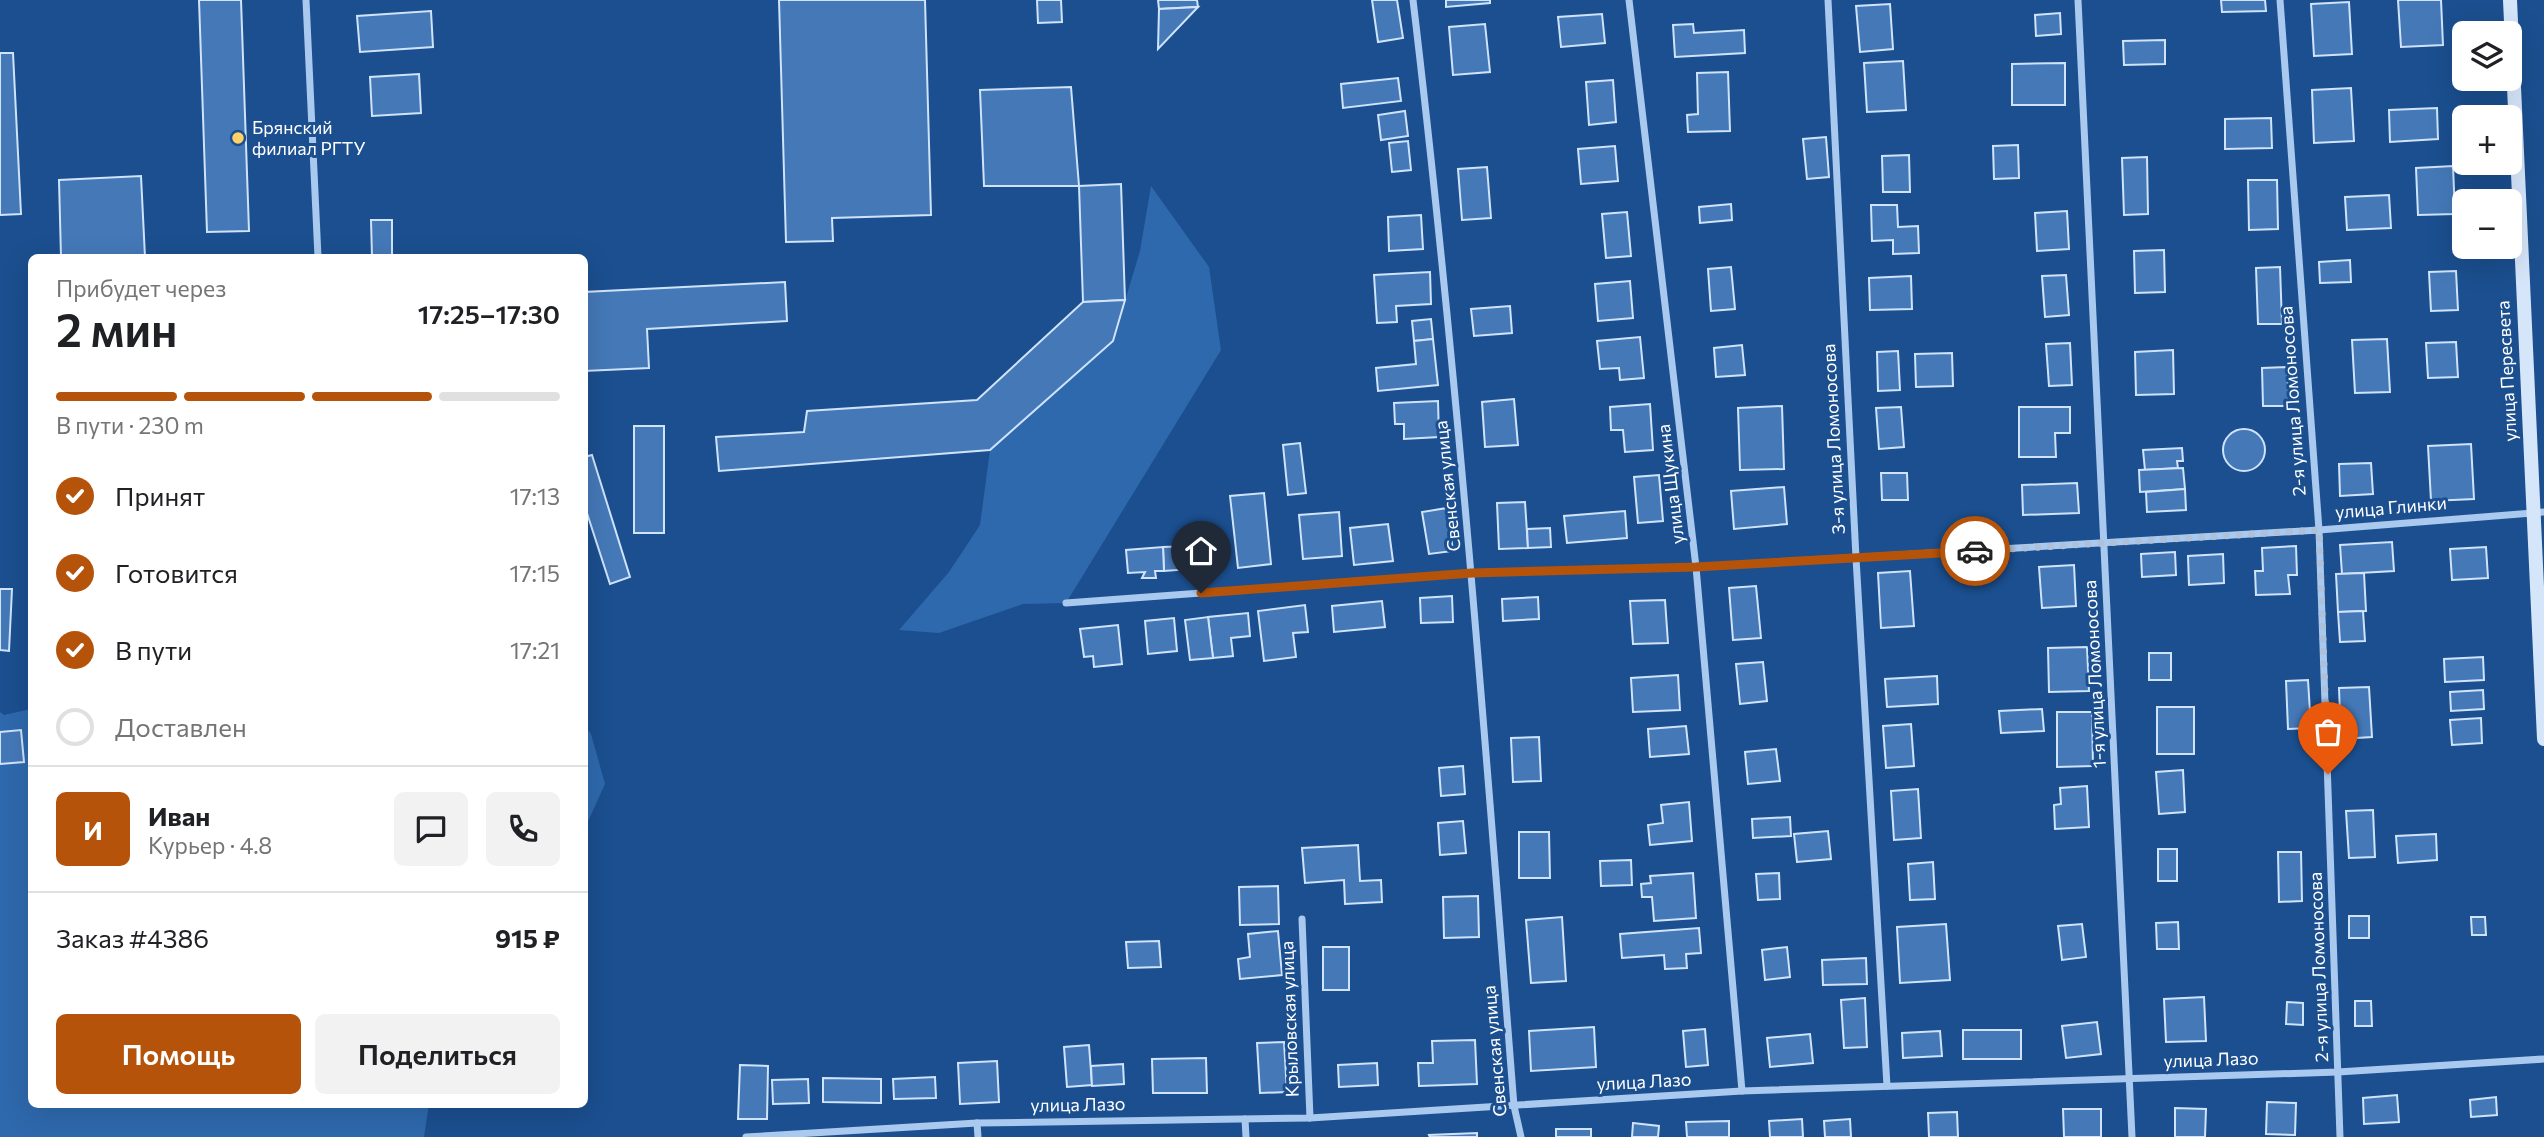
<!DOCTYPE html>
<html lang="ru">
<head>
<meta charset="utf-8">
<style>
	body { margin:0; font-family:Commissioner,sans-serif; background:#f2f2f2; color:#202124; height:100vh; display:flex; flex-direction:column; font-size:26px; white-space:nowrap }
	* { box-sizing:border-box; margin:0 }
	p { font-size:23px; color:#757577 }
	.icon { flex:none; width:38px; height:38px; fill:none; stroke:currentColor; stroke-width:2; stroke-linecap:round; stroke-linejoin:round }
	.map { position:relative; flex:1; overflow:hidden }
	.side { position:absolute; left:28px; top:254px; width:560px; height:854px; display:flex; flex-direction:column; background:#fff; border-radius:10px; box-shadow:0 7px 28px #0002 }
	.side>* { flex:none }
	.controls { position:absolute; left:2452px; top:21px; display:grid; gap:14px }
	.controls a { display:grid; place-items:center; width:70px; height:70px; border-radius:10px; background:#fff; box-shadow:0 7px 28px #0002; font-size:35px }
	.pin { position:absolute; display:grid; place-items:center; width:60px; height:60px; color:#fff; margin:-72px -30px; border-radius:50% 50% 50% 0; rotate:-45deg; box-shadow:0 0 7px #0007 }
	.pin .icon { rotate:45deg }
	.courier { position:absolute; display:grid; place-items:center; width:70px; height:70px; margin:-35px; border:5px solid #b45309; border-radius:50%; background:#fff; color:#222; box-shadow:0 2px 9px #0007 }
	.overview em { font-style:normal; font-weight:600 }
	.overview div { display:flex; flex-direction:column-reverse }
	.overview { display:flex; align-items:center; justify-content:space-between; height:119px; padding:0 28px }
	h1 { font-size:46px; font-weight:600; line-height:52px }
	.bar { display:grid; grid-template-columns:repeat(4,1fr); gap:10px 7px; align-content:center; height:84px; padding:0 28px }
	.bar i { height:9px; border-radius:5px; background:#e0e0e0 }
	.bar .on { background:#b45309 }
	.bar p { grid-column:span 4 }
	.line { display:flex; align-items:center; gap:18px; padding:0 28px; border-top:2px solid #e0e0e0 }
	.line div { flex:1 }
	.round { display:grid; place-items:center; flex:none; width:74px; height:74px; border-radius:10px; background:#f2f2f2 }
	ol { padding:0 28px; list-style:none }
	li { display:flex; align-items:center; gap:21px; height:77px }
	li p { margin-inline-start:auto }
	li .icon { padding:7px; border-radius:50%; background:#b45309; color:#fff; stroke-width:4 }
	li:last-child { color:#757577 }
	li i { width:38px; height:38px; border:4px solid #e0e0e0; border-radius:50% }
	.button { display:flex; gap:14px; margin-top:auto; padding:14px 28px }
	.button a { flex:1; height:80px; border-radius:10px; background:#b45309; color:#fff; font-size:28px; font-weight:600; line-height:80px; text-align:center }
	.button a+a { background:#f2f2f2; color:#202124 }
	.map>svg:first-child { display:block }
	.green { fill:#2e69ad }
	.building { fill:#4478b7; stroke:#cfe3fa; stroke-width:2 }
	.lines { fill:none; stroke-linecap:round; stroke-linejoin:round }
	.street { stroke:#a9c9ee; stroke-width:7 }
	.secondary { stroke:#d6e6fa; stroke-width:14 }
	.done { stroke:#afc1d8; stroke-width:7; stroke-dasharray:0 12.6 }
	.route { stroke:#b45309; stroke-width:9 }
	.poi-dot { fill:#ffd166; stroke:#1b4f8f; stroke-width:2.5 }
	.labels { text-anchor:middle; stroke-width:6; stroke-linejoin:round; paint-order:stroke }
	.poi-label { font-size:18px; fill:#fff; stroke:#1b4f8f; text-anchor:start }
	.street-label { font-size:18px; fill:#fff; stroke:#1b4f8f }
</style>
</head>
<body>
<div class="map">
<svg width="2544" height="1137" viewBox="0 0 2544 1137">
	<rect width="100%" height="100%" fill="#1b4f8f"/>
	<g class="green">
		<path d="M1151,186L1209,267L1221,350L1066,603L1023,604L939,633L899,630L949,572L980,525L990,450L1113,341L1140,251Z"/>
		<path d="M31,709L32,1104H429L424,1137H0V712L4,715Z"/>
		<path d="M585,726L591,734L605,784L585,828Z"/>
	</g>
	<g class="building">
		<path d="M199,0H241L249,231L207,232Z"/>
		<path d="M779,0H925L931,215L832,218L833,241L786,242Z"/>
		<path d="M1037,0H1061L1062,22L1038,23Z"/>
		<path d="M1158,0H1197L1198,7L1159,9Z"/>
		<path d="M1372,0H1397L1403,38L1378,42Z"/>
		<path d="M1446,0H1490V3L1446,7Z"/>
		<path d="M2221,0H2265L2266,11L2222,12Z"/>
		<path d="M2398,0H2441L2443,45L2401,47Z"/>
		<path d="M2349,2L2352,54L2314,56L2311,4Z"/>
		<path d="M1890,4L1893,49L1860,52L1856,6Z"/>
		<path d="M1198,7L1158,49L1159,9Z"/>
		<path d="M431,11L433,47L360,52L357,16Z"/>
		<path d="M2060,13L2061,34L2036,36L2035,15Z"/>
		<path d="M1602,14L1605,43L1561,47L1558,17Z"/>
		<path d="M1485,24L1490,72L1453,75L1449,27Z"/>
		<path d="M1693,24L1694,33L1744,30L1745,53L1675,57L1673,25Z"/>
		<path d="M2165,40V64L2124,65L2123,41Z"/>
		<path d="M0,53H13L21,214L0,215Z"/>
		<path d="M1903,61L1906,110L1867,112L1864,63Z"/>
		<path d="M2065,63V105H2012V64Z"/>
		<path d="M1728,72L1730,131L1688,132L1687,115L1698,114L1697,73Z"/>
		<path d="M419,74L421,113L372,116L370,77Z"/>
		<path d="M1398,78L1401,101L1343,108L1341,84Z"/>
		<path d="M1613,80L1616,122L1589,125L1586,82Z"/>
		<path d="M1071,87L1079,186H984L980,90Z"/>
		<path d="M2351,88L2354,141L2314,143L2312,90Z"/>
		<path d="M2437,108L2438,139L2390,142L2389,110Z"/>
		<path d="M1405,111L1408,136L1381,140L1378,115Z"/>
		<path d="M2271,118L2272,148L2225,149V119Z"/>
		<path d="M1826,137L1829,177L1807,179L1803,139Z"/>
		<path d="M1408,141L1411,170L1392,172L1389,143Z"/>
		<path d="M2018,145L2019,178L1994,179L1993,146Z"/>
		<path d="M1615,146L1618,181L1581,184L1578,149Z"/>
		<path d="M1909,155L1910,192H1883L1882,156Z"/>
		<path d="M2147,157L2148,214L2124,215L2122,158Z"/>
		<path d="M2453,166L2455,214L2418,215L2416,168Z"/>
		<path d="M1487,167L1491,218L1462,220L1458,169Z"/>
		<path d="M141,176L145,257H61L59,180Z"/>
		<path d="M2248,180H2277L2278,229L2249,230Z"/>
		<path d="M1121,184L1125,300L1083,302L1079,186Z"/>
		<path d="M2389,195L2391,228L2347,230L2345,197Z"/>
		<path d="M1731,204L1732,220L1700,223L1699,207Z"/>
		<path d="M1871,205H1897L1898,227L1918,226L1919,253L1893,254V240L1872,241Z"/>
		<path d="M2067,211L2069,249L2037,251L2035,213Z"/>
		<path d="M1627,212L1631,256L1606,258L1602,214Z"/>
		<path d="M1421,215L1423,249L1389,251L1388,217Z"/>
		<path d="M371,220H392V257H372Z"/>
		<path d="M2164,250L2165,292L2135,293L2134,251Z"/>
		<path d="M2350,260L2351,282L2320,283L2319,262Z"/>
		<path d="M1731,267L1735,309L1711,311L1708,269Z"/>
		<path d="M2280,267L2282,324H2258L2256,268Z"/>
		<path d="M2456,271L2458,310L2431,311L2429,272Z"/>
		<path d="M1430,272L1431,304L1396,306L1397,322L1377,323L1374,275Z"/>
		<path d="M2066,275L2069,315L2045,317L2042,276Z"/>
		<path d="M1911,276L1912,309L1870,310L1869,278Z"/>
		<path d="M1630,281L1633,318L1598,321L1595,284Z"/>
		<path d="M785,282L787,321L647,329L649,368L584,371V292Z"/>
		<path d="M1125,300L1113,341L990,450L719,471L716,437L804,432L807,411L977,400L1083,302Z"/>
		<path d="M1510,306L1512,333L1474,336L1471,309Z"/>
		<path d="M1431,319L1433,339L1414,341L1412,321Z"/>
		<path d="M1640,337L1644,378L1620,380L1619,368L1600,369L1597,341Z"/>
		<path d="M1433,339L1438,385L1378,391L1376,368L1416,364L1414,341Z"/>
		<path d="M2387,339L2390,392L2355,393L2352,340Z"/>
		<path d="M2456,342L2458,377L2428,378L2426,343Z"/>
		<path d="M2070,343L2072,385L2049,386L2046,344Z"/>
		<path d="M1742,345L1745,375L1716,377L1714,348Z"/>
		<path d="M2173,350L2174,394L2136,395L2135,352Z"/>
		<path d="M1898,351L1900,390L1878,391L1877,352Z"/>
		<path d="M1952,353L1953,386L1916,387L1915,354Z"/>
		<path d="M2287,367L2289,406H2263L2262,368Z"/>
		<path d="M1514,399L1518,445L1485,447L1482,402Z"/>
		<path d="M1438,401L1439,437L1404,439V424H1395L1394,403Z"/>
		<path d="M1650,404L1653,450L1625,452L1623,430H1611L1610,407Z"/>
		<path d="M1782,406L1784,469L1740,470L1738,408Z"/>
		<path d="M1901,407L1904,447L1879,449L1876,408Z"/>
		<path d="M2019,407H2070V433H2055L2056,457H2019Z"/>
		<rect x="634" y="426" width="30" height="107"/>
		<circle cx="2244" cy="450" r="21"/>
		<path d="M1300,443L1306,493L1288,495L1283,445Z"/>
		<path d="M2471,444L2474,499L2431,501L2428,446Z"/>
		<path d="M2182,448L2183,461H2177L2178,468L2145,470L2143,450Z"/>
		<path d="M592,455L630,577L610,584L584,504V457Z"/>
		<path d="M2371,463L2373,494L2340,496L2339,464Z"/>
		<path d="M2183,468L2185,489L2140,492L2139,470Z"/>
		<path d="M1881,473H1907L1908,500H1882Z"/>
		<path d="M1659,475L1663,521L1638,523L1634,477Z"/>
		<path d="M2077,483L2079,513L2023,515L2022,485Z"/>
		<path d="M1784,487L1787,524L1734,529L1731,491Z"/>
		<path d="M2185,489L2186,510L2147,512L2146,492Z"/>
		<path d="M1264,493L1271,564L1238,568L1230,496Z"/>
		<path d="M1525,502L1528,548L1499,549L1497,503Z"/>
		<path d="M1447,508L1453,551L1429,554L1422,512Z"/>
		<path d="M1625,511L1627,538L1567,543L1564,516Z"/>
		<path d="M1339,512L1342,556L1303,559L1299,515Z"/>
		<path d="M1388,524L1393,561L1354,565L1350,528Z"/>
		<path d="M1550,528L1551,547L1528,548L1527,529Z"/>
		<path d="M1202,537L1203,541H1208L1209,560L1203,561L1204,568L1164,571L1163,547L1193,546V538Z"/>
		<path d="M2392,542L2394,571L2342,574L2340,545Z"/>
		<path d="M2296,546L2297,575H2288L2290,594L2256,595L2255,571H2263L2262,548Z"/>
		<path d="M1163,547L1164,571H1155L1156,578H1142L1145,572L1128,573L1126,550Z"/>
		<path d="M2486,547L2488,578L2452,580L2450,549Z"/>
		<path d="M2175,552L2176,575L2142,577L2141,554Z"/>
		<path d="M2223,554L2224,583L2189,585L2188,556Z"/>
		<path d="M2074,565L2076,606L2042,608L2039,567Z"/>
		<path d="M1910,571L1914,626L1881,628L1878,573Z"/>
		<path d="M2364,573L2366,611L2338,612L2336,574Z"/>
		<path d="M1756,586L1761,638L1733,640L1729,588Z"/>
		<path d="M0,589H12L9,651L0,650Z"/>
		<path d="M1452,596L1453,622L1421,623L1420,598Z"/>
		<path d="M1538,597L1539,619L1503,621L1502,599Z"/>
		<path d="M1665,600L1668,643L1633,644L1630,601Z"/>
		<path d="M1382,601L1385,627L1334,632L1332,606Z"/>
		<path d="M1305,605L1308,632L1293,633L1296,657L1264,661L1258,611Z"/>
		<path d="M2363,611L2365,641L2340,642L2338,612Z"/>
		<path d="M1248,613L1250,636L1231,638L1233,656L1213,658L1208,617Z"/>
		<path d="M1208,617L1213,658L1190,660L1185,620Z"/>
		<path d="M1174,618L1177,651L1148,654L1145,621Z"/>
		<path d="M1118,625L1122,664L1094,667L1093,656L1084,657L1080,629Z"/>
		<path d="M2087,647L2089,691L2049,692L2048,648Z"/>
		<rect x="2149" y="653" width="22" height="27"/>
		<path d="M2483,657L2484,680L2445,682L2444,659Z"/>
		<path d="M1763,662L1767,701L1740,704L1736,664Z"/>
		<path d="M1678,675L1680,710L1633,712L1631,678Z"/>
		<path d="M1937,676L1938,704L1887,707L1885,679Z"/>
		<path d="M2308,680L2311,728L2288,729L2286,681Z"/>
		<path d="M2369,687L2372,737L2341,739L2339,688Z"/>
		<path d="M2483,690L2484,709L2451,711L2450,692Z"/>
		<rect x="2157" y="707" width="37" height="47"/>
		<path d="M2042,709L2044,731L2001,733L1999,711Z"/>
		<path d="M2057,712H2092L2093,766L2057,767Z"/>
		<path d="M2481,718L2482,743L2452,745L2450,720Z"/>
		<path d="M1911,724L1914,766L1886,768L1883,726Z"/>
		<path d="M1686,726L1689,754L1650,757L1648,729Z"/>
		<path d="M21,730L24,762L0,764V732Z"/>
		<path d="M1539,737L1541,781L1513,782L1511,738Z"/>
		<path d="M1776,749L1780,781L1748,784L1745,752Z"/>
		<path d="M1463,766L1465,794L1441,796L1439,768Z"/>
		<path d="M2183,770L2185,812L2159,814L2156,772Z"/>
		<path d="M2087,786L2089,827L2055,829L2054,805L2061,804L2060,788Z"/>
		<path d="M1918,789L1921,838L1894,840L1891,791Z"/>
		<path d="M1689,802L1692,841L1650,845L1648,825L1663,823L1661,805Z"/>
		<path d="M2373,810L2375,857L2349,858L2346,811Z"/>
		<path d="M1790,817L1791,836L1753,838L1752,819Z"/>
		<path d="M1463,821L1466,853L1440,855L1438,823Z"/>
		<path d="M1828,831L1831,859L1797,862L1794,834Z"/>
		<path d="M1519,832H1549L1550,878H1519Z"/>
		<path d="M2436,834L2437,860L2398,863L2396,836Z"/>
		<path d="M1358,845L1360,881L1381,880L1382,902L1345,904L1344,880L1305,883L1302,848Z"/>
		<rect x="2158" y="849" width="19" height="32"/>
		<path d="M2278,852H2301L2302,901L2279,902Z"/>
		<path d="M1631,860L1632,885L1601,886L1600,861Z"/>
		<path d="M1933,862L1935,899L1910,900L1908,864Z"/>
		<path d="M1693,873L1696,918L1654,921L1652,897H1642L1641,884L1651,883L1650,876Z"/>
		<path d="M1779,873L1780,899L1758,900L1756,874Z"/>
		<path d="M1278,886L1279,924L1240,925L1239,887Z"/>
		<path d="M1478,896L1479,937L1444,938L1443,897Z"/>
		<rect x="2349" y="916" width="20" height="22"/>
		<path d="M1562,917L1566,981L1531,983L1526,920Z"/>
		<path d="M2471,917H2485L2486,935H2472Z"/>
		<path d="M2178,922L2179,949H2157L2156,923Z"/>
		<path d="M1946,924L1950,980L1900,983L1897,927Z"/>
		<path d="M2082,924L2086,957L2062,960L2058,926Z"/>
		<path d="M1699,928L1701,953L1686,954L1687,968L1665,969L1664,955L1622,958L1620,934Z"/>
		<path d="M1278,931L1282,975L1240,979L1238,959L1250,957L1248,934Z"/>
		<path d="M1159,941L1161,967L1128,968L1126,942Z"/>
		<rect x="1323" y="947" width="26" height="43"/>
		<path d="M1787,947L1790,977L1765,980L1762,950Z"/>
		<path d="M1866,958L1867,984L1823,985L1822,960Z"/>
		<path d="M2204,997L2206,1041L2166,1042L2164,999Z"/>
		<path d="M1865,998L1867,1047L1844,1048L1841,1000Z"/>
		<path d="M2355,1001H2371L2372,1026H2355Z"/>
		<path d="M2287,1002L2303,1003V1025L2286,1024Z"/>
		<path d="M2097,1022L2101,1054L2066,1058L2062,1026Z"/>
		<path d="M1594,1027L1596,1067L1531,1071L1529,1031Z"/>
		<path d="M1705,1029L1708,1065L1686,1067L1683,1031Z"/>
		<rect x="1963" y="1030" width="58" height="29"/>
		<path d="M1940,1031L1942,1056L1903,1058L1902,1033Z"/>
		<path d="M1810,1034L1813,1063L1770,1067L1767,1038Z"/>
		<path d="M1475,1040L1477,1084L1419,1086L1418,1063H1433L1432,1041Z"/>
		<path d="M1284,1042L1287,1092L1260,1093L1257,1043Z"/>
		<path d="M1089,1045L1092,1085L1067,1087L1064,1047Z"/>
		<path d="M1206,1058L1207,1093H1153L1152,1059Z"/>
		<path d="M997,1061L999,1102L960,1104L958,1063Z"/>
		<path d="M1377,1063L1378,1085L1339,1087L1338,1065Z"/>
		<path d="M1123,1064L1124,1084L1092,1086L1091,1066Z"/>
		<path d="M740,1065L768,1066L767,1119H738Z"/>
		<path d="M935,1077L936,1098L894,1099L893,1079Z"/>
		<path d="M823,1078L881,1079V1103L823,1102Z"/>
		<path d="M808,1079L809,1103L773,1104L772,1080Z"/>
		<path d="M2397,1095L2399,1122L2364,1124L2363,1098Z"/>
		<path d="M2496,1097L2497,1115L2471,1117L2470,1100Z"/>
		<path d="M2267,1102L2296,1103L2295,1135L2266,1134Z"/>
		<path d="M2175,1108L2206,1109L2205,1137H2175Z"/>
		<path d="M2063,1109H2101V1137H2064Z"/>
		<path d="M1957,1112L1958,1137H1929L1928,1113Z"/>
		<path d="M1802,1119L1803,1137H1770L1769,1121Z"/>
		<path d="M1850,1119L1851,1137H1825L1824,1121Z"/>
		<path d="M1729,1121V1137H1687L1686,1122Z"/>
		<path d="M1633,1123L1659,1126L1658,1137H1632Z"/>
		<rect x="1556" y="1129" width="35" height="8"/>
		<path d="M1477,1133V1137H1430L1429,1135Z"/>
	</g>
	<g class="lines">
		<g class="street">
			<path d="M306,0L318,257"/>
			<path d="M1413,0C1457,368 1485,737 1514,1106L1521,1137"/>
			<path d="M1629,0L1696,567L1742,1091"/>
			<path d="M1828,0L1856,558L1887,1086"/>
			<path d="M2078,0L2132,1137"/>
			<path d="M2280,0L2319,530L2340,1137"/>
			<path d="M1066,603L1472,573L1696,567L2319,530L2544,512"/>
			<path d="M1302,919L1310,1118"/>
			<path d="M1245,1119L1246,1137"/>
			<path d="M977,1123L978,1137"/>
			<path d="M746,1137L977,1123L1310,1118L1742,1091L2338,1072L2544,1059"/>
		</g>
		<path class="secondary" d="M2510,0L2544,739"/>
	</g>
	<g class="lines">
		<path class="done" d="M1975,551L2319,530L2328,774"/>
		<path class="route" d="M1201,593L1472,573L1696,567L1975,551"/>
	</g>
	<circle class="poi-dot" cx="238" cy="138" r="7"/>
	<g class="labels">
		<g class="poi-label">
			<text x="252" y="134">Брянский<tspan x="252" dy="21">филиал РГТУ</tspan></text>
		</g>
		<g class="street-label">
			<text transform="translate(2507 371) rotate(-93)" y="6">улица Пересвета</text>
			<text transform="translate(2293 401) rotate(-94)" y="6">2-я улица Ломоносова</text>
			<text transform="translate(1834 439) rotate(-93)" y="6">3-я улица Ломоносова</text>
			<text transform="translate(1671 484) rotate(-97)" y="6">улица Щукина</text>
			<text transform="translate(1448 486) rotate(-96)" y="6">Свенская улица</text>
			<text transform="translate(2391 508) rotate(-5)" y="6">улица Глинки</text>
			<text transform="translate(2095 674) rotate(-93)" y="6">1-я улица Ломоносова</text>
			<text transform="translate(2319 967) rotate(-92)" y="6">2-я улица Ломоносова</text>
			<text transform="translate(1290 1019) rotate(-92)" y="6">Крыловская улица</text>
			<text transform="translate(1495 1051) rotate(-95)" y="6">Свенская улица</text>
			<text transform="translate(2211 1060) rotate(-2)" y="6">улица Лазо</text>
			<text transform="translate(1644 1082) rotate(-3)" y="6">улица Лазо</text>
			<text transform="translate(1078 1105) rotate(-1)" y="6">улица Лазо</text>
		</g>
	</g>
</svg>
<div class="controls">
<a><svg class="icon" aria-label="layers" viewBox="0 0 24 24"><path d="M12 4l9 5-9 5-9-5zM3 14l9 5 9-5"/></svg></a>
<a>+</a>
<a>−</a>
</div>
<div class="pin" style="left:2328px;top:774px;background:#ea580c"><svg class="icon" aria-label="bag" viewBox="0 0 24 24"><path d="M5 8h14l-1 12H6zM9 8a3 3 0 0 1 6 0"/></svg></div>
<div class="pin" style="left:1201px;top:593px;background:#1f2937"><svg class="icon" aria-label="home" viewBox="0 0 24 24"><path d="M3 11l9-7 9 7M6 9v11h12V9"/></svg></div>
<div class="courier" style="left:1975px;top:551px"><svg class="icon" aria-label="car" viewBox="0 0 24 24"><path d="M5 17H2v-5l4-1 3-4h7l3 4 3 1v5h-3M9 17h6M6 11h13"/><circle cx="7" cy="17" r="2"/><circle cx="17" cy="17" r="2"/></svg></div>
<section class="side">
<div class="overview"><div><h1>2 мин</h1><p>Прибудет через</p></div><em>17:25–17:30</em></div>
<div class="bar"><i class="on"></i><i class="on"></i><i class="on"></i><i></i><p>В пути · 230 m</p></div>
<ol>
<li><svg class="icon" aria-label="check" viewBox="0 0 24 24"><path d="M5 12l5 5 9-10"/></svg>Принят<p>17:13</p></li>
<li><svg class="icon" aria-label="check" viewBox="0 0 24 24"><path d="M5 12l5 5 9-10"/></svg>Готовится<p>17:15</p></li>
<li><svg class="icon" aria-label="check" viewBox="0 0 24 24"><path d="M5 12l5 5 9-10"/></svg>В пути<p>17:21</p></li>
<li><i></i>Доставлен</li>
</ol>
<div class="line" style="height:126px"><b class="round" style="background:#b45309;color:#fff">И</b><div><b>Иван</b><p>Курьер · 4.8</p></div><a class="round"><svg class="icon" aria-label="chat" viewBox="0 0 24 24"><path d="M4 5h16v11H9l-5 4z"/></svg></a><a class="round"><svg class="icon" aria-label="phone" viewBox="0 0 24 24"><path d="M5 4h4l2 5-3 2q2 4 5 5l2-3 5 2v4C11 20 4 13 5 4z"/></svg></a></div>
<div class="line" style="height:91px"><div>Заказ #4386</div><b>915 ₽</b></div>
<div class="button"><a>Помощь</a><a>Поделиться</a></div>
</section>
</div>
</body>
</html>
